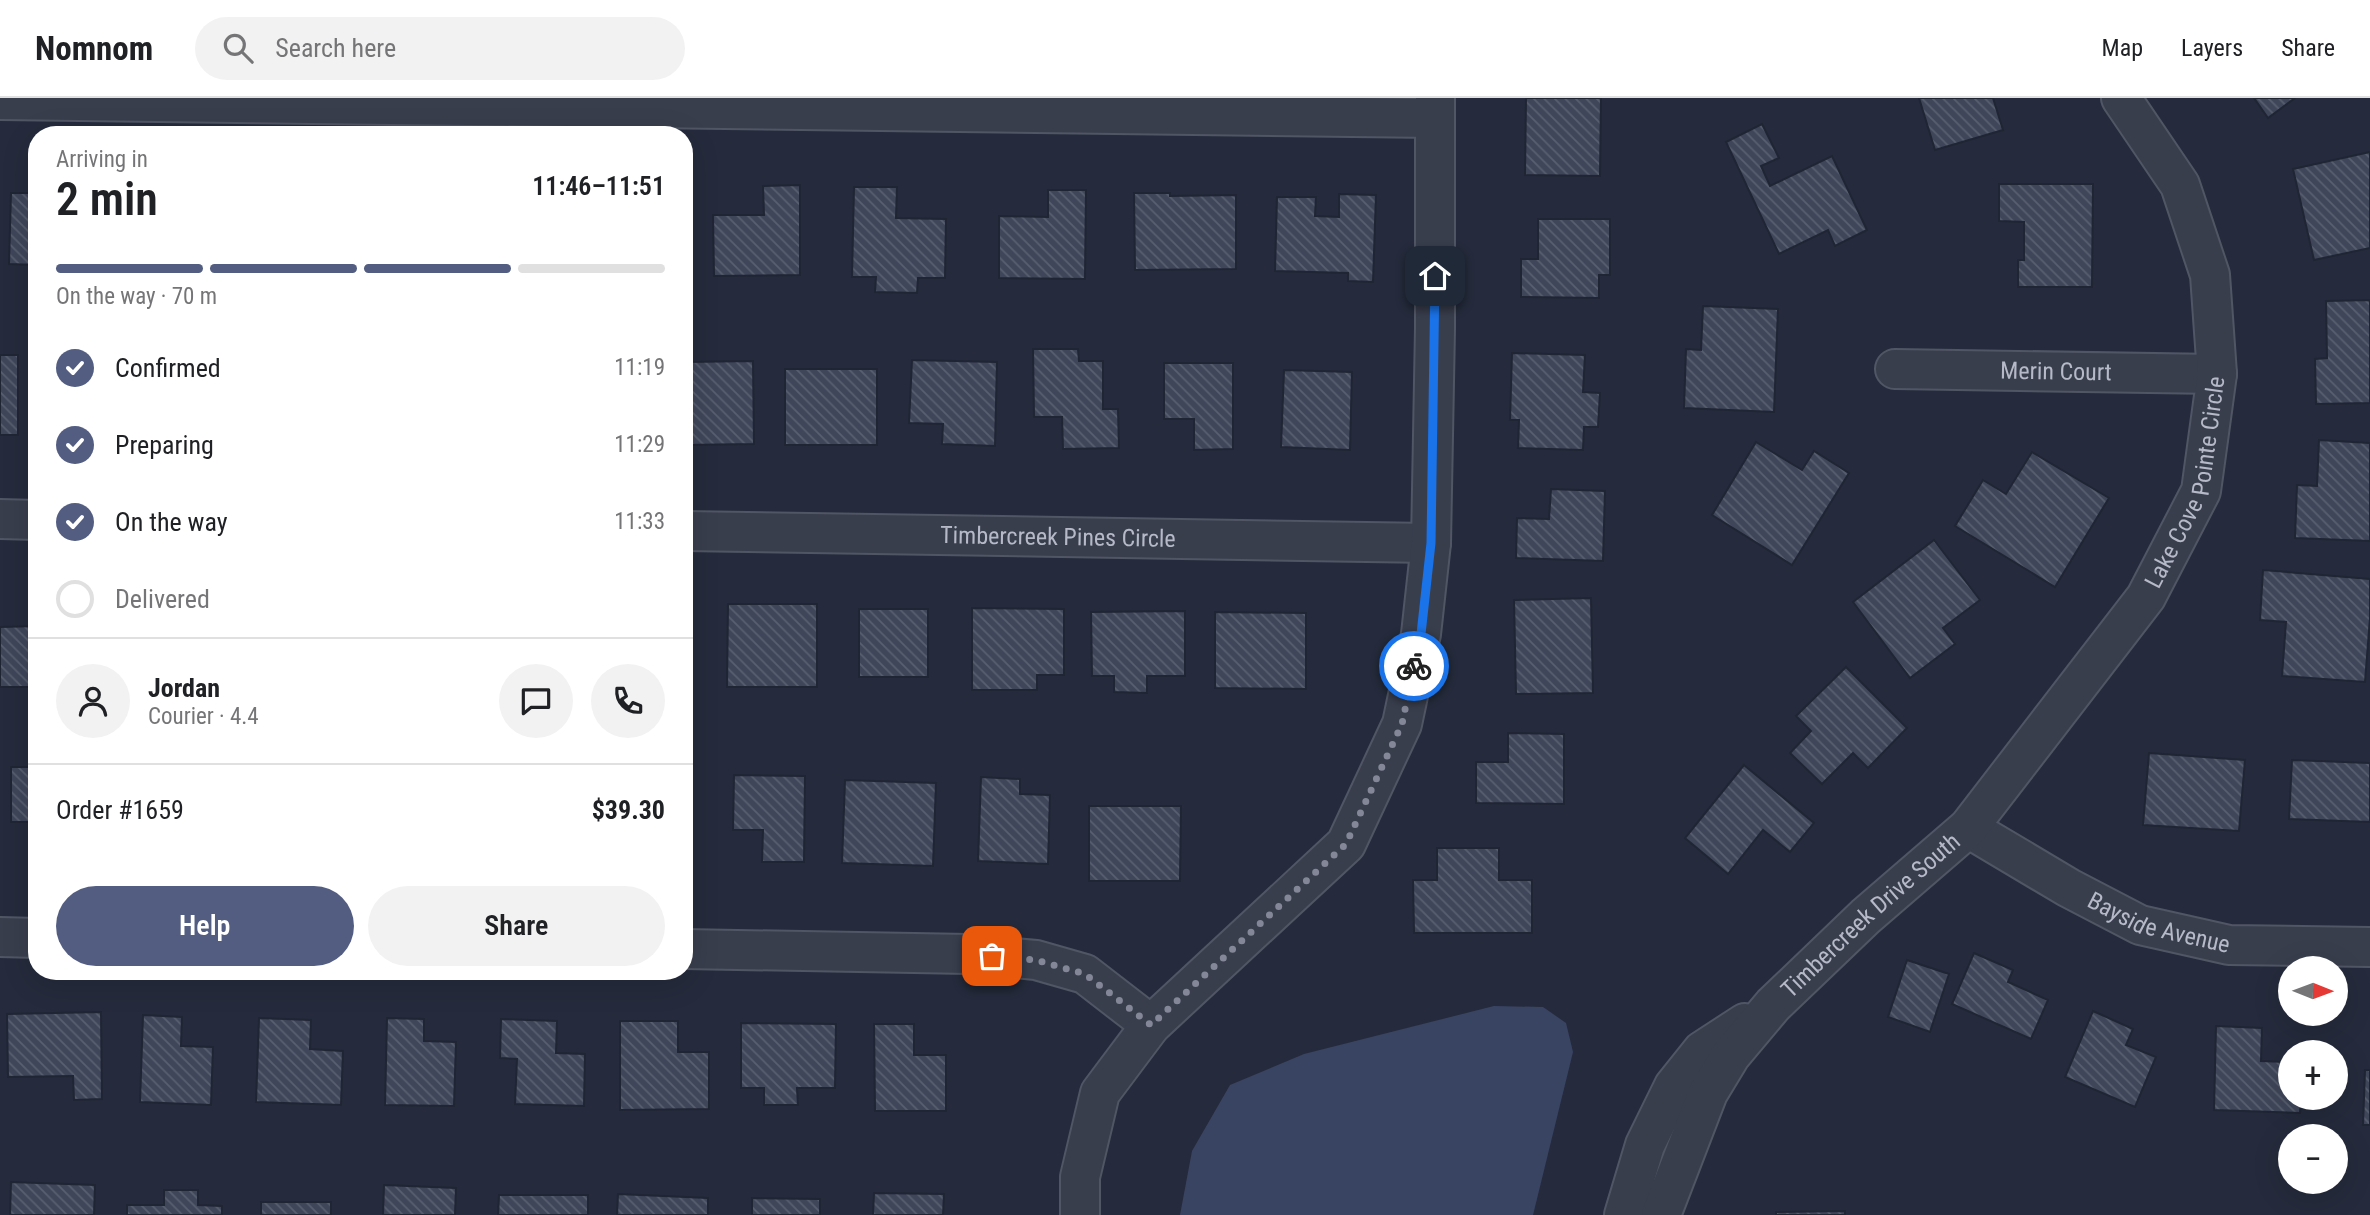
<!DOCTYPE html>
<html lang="en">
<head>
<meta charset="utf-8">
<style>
	body { margin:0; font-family:"Roboto Condensed",sans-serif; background:#f2f2f2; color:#202124; height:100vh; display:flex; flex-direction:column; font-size:26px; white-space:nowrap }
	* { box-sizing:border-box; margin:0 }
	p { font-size:23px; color:#757577 }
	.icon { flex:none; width:38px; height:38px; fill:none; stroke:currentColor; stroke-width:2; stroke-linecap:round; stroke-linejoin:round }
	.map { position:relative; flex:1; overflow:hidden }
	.drawer { position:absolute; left:28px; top:28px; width:665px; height:854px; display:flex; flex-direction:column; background:#fff; border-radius:28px; box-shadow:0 7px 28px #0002 }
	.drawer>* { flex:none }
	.needle { width:46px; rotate:91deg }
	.tools { position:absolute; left:2278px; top:858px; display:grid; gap:14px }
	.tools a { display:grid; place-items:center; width:70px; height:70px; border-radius:50%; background:#fff; box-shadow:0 7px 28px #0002; font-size:35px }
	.pin { position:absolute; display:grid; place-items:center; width:60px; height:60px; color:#fff; margin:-30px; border-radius:14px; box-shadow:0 4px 10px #0006 }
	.courier { position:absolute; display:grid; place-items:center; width:70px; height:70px; margin:-35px; border:5px solid #1a73e8; border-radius:50%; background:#fff; color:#222; box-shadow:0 2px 9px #0007 }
	.headline em { font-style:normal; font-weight:600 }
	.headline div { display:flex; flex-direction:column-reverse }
	.headline { display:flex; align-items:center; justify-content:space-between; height:119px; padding:0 28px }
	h1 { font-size:46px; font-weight:600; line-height:52px }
	.bar { display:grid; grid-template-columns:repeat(4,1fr); gap:10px 7px; align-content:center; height:84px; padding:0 28px }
	.bar i { height:9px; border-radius:5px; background:#e0e0e0 }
	.bar .selected { background:#525d81 }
	.bar p { grid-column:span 4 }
	.line { display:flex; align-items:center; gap:18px; padding:0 28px; border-top:2px solid #e0e0e0 }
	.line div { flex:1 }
	.round { display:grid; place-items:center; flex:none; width:74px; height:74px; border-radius:37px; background:#f2f2f2 }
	ol { padding:0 28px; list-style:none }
	li { display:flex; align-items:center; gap:21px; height:77px }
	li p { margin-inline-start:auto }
	li .icon { padding:7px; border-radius:50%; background:#525d81; color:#fff; stroke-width:4 }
	li:last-child { color:#757577 }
	li i { width:38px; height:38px; border:4px solid #e0e0e0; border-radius:50% }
	.action { display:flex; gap:14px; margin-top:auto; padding:14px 28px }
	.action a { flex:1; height:80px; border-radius:42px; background:#525d81; color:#fff; font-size:28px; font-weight:600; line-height:80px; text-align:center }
	.action a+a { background:#f2f2f2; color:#202124 }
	header { display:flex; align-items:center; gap:42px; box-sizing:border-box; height:98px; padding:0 35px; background:#fff; border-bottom:2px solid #e0e0e0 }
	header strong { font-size:33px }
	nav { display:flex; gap:38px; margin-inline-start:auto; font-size:24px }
	.search { width:490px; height:63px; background:#f2f2f2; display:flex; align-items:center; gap:18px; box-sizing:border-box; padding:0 24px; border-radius:38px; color:#757577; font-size:26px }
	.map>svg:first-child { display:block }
	.water { fill:#394463 }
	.building { fill:url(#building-back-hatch); stroke:#202534; stroke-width:2 }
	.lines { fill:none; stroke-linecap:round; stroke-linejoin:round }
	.minor-casing { stroke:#515665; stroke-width:42 }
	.minor { stroke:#393e4d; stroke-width:38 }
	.done { stroke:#838797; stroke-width:7; stroke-dasharray:0 12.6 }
	.route { stroke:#1a73e8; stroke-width:9 }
	.labels { text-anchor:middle; stroke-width:5; stroke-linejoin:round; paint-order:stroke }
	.street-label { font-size:24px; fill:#b5b9c8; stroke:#1e2332 }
</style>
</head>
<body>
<header>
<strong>Nomnom</strong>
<div class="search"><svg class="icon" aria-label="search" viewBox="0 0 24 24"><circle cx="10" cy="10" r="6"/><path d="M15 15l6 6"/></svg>Search here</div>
<nav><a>Map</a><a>Layers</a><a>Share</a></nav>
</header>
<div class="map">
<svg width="2370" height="1117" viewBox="0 0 2370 1117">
	<defs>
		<pattern id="building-back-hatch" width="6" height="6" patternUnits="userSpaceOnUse" patternTransform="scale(1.75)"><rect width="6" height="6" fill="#3f4659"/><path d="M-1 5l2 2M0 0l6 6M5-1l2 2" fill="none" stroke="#585f6f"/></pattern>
	</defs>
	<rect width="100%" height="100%" fill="#252b3c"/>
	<path class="water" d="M1494,908L1543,909L1566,925L1573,954L1533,1117H1180L1192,1053L1230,987L1304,956Z"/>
	<g class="building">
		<path d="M1526,0H1601L1600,78L1525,77Z"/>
		<path d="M1919,0H1993L2003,32L1935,52Z"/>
		<path d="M2254,0H2295L2268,20Z"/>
		<path d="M1762,26L1779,60L1761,68L1770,88L1832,58L1867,132L1835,148L1828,132L1779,156L1726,44Z"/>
		<path d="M2370,54V150L2314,162L2293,71Z"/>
		<path d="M35,81L37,167L9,166L11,95H34Z"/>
		<path d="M1999,86H2093L2092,189H2018V162H2024V124L1999,123Z"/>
		<path d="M800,87V177L714,178L713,117H764L763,88Z"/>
		<path d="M854,89H897L896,120L946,121L945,180H918L917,195L875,194L876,179H852Z"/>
		<path d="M1048,92H1086L1085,181L999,180V118L1048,119Z"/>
		<path d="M1134,95H1170V98L1236,97V171L1135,172Z"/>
		<path d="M1339,96L1376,97L1373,184L1348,183V175L1275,173L1277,99H1316L1315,118L1339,119Z"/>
		<path d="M1538,121H1610V177H1599V200L1521,199V161H1538Z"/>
		<path d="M2370,202V305L2316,306L2315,261L2327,260L2326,203Z"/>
		<path d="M1703,208L1778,211L1774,314L1684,310L1686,251L1701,252Z"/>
		<path d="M1033,251H1078L1079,263H1103V311H1118L1119,350L1063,351L1062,319H1034Z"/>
		<path d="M1512,255L1585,257L1583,294L1600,295L1598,329H1584L1583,352L1518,350L1519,322H1510Z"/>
		<rect x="0" y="257" width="18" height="80"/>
		<path d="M912,262L997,264L995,348L942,346L943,326L909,325Z"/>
		<path d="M753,263L754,346L684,347V264Z"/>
		<path d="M1164,265H1233V351L1194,352V321H1164Z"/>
		<rect x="785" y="271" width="92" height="76"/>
		<path d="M1284,272L1352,274L1350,352L1281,349Z"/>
		<path d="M2319,342L2370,345V443L2295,440L2297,387L2317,388Z"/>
		<path d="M1756,344L1802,372L1814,353L1849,375L1792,467L1712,417Z"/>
		<path d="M2032,354L2109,400L2055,489L1955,428L1983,382L2006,396Z"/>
		<path d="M1551,391L1605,393L1603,463L1516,460L1517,420L1549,421Z"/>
		<path d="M1934,442L1980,502L1943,530L1955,546L1910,580L1853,504Z"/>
		<path d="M2263,472L2370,481V520L2365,584L2282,578L2286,524L2260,522Z"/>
		<path d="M1591,500L1593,595L1516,596L1514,502Z"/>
		<path d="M728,506H817V589H727Z"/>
		<path d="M972,510L1064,511V577H1037V592H972Z"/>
		<rect x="859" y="511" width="69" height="68"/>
		<path d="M1185,513V578H1147V595L1114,594V578H1092L1091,514Z"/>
		<path d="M1215,514L1306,515V591L1215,590Z"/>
		<path d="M37,528V589H0V529Z"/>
		<path d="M1846,569L1907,630L1868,670L1853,655L1822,686L1790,655L1811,633L1796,618Z"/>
		<path d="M1508,635L1564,636V706L1476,705V664H1508Z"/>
		<path d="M2149,655L2245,662L2239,733L2143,727Z"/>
		<path d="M2292,662L2370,665V724L2289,721Z"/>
		<path d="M1744,667L1814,725L1790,754L1763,732L1728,776L1685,740Z"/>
		<path d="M11,669H37V755L36,724H11Z"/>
		<path d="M734,677L805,678L804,764H762L763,732H733Z"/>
		<path d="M981,679L1020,681V696L1050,697L1048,766L978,763Z"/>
		<path d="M845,682L936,685L933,768L842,765Z"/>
		<rect x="684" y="698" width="8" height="63"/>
		<path d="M1089,708H1181L1180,783H1089Z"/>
		<path d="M1437,750H1499V782H1532V835H1414L1413,782H1437Z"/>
		<path d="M1974,855L2013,872L2008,884L2048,902L2031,941L1952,906Z"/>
		<path d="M1907,862L1949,876L1930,934L1888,919Z"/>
		<path d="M2093,913L2133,931L2126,947L2156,959L2135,1009L2065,979Z"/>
		<path d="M101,914L102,1001L74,1002L73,978L8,979L7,916Z"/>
		<path d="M143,917L182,919L181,948L213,949L211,1007L140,1004Z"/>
		<path d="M259,920L311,922L310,951L343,953L341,1007L256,1004Z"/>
		<path d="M387,920L424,921V943L456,944L454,1008L385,1007Z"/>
		<path d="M501,921L557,923L556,955L585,956L584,1008L515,1006L517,961L500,960Z"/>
		<path d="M620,923H678V954H709V1011L620,1012Z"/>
		<path d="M741,925L836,926L835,990H797L798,1007H764V990H741Z"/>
		<path d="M874,926H914V957H946V1013H875Z"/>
		<path d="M2216,928L2262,930L2261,963L2291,964V999H2301L2300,1015L2214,1012Z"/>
		<path d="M2365,972H2370V1027H2363Z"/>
		<path d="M11,1084L95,1087L94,1117H10Z"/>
		<path d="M384,1087L456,1090L455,1117H383Z"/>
		<path d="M164,1092H198V1107L222,1108V1117H127V1107H164Z"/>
		<path d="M874,1095L944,1096L943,1117H873Z"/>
		<path d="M618,1096L708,1100V1117H617Z"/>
		<path d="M499,1097H588V1117H498Z"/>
		<path d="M752,1100L820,1101V1117H752Z"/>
		<rect x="261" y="1104" width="70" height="13"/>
		<path d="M1845,1113V1117H1776V1114Z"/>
	</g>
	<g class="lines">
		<defs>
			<g id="minor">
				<path d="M0,2L1435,20"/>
				<path id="s1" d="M1895,271L2217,276"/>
				<path d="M0,421L37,422"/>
				<path id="s2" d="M684,433L1431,445"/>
				<path id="s3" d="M1968,730L2069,790L2140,827L2229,847L2370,849"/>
				<path d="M0,839L37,840"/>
				<path d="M684,851L969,856L1036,862L1085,876L1151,927"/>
				<path d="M1080,1117V1079L1100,995L1151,927L1346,746L1402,626L1421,536L1431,445L1435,230V0"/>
				<path d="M1624,1117L1645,1047L1674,988L1702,953L1745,925"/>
				<path id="s4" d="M1661,1117L1708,995L1731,957L1773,907L1866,818L1968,730L2146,499L2201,393L2217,276L2210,177L2180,87L2121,0"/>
			</g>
		</defs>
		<use href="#minor" class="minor-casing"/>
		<use href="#minor" class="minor"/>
	</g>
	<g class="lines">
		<path class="done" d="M992,858L1036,862L1085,876L1151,927L1346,746L1402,626L1414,568"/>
		<path class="route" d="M1414,568L1421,536L1431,445L1435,178"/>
	</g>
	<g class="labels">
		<g class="street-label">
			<text dy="8" stroke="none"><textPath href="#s1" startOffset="161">Merin Court</textPath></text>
			<text dy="8" stroke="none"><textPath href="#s4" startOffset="919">Lake Cove Pointe Circle</textPath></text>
			<text dy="8" stroke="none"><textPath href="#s2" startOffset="374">Timbercreek Pines Circle</textPath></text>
			<text dy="8" stroke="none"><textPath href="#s4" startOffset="373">Timbercreek Drive South</textPath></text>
			<text dy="8" stroke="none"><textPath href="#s3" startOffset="215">Bayside Avenue</textPath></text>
		</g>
	</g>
</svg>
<div class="tools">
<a><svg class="needle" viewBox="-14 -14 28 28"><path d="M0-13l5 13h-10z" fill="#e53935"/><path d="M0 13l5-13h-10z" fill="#757577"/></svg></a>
<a>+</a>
<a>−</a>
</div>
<div class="pin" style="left:992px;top:858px;background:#ea580c"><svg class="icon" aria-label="bag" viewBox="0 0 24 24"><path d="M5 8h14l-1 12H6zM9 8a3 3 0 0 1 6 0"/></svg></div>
<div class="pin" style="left:1435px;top:178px;background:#1f2937"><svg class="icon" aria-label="home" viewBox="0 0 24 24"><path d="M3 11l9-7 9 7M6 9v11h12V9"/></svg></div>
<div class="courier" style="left:1414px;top:568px"><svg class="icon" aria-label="bike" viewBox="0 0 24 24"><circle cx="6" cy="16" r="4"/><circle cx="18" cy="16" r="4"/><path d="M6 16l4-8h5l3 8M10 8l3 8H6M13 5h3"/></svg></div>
<section class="drawer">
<div class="headline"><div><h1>2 min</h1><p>Arriving in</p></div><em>11:46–11:51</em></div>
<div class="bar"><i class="selected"></i><i class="selected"></i><i class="selected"></i><i></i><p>On the way · 70 m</p></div>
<ol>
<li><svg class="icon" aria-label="check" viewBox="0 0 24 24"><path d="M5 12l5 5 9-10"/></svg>Confirmed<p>11:19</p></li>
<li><svg class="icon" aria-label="check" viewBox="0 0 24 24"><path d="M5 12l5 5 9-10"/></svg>Preparing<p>11:29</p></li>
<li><svg class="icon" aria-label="check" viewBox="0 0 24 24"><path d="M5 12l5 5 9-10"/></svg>On the way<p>11:33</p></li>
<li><i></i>Delivered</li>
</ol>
<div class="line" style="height:126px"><a class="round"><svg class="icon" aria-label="person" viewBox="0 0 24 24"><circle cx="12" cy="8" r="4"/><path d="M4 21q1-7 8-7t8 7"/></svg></a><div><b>Jordan</b><p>Courier · 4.4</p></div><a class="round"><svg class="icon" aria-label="chat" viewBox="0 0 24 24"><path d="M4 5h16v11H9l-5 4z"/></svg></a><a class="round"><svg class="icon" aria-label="phone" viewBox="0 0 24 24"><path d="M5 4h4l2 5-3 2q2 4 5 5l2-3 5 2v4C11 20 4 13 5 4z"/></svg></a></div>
<div class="line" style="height:91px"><div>Order #1659</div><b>$39.30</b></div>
<div class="action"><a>Help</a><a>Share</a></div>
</section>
</div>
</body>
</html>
